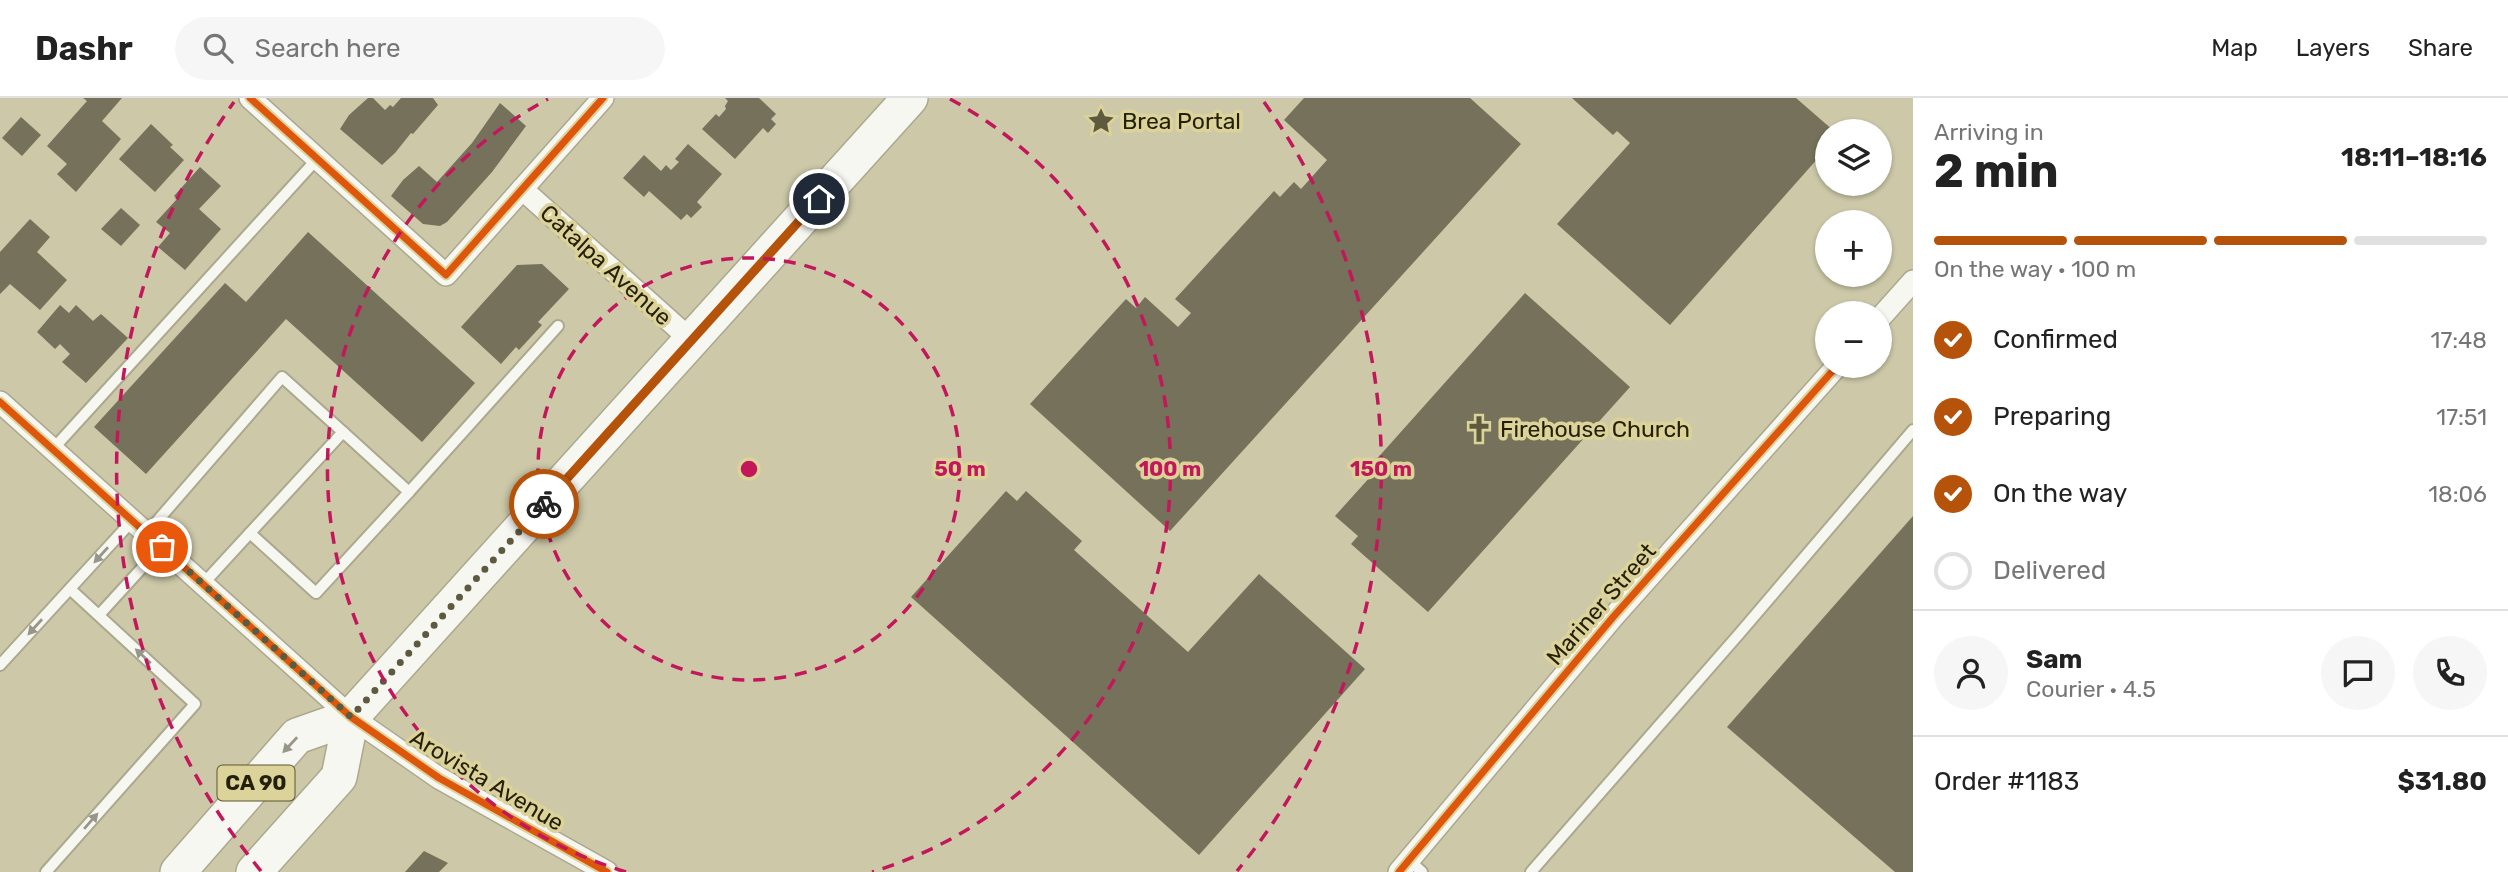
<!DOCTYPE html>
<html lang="en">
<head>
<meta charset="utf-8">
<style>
	body { margin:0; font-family:Rubik,sans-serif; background:#f6f6f6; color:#222; height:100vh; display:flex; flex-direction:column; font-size:26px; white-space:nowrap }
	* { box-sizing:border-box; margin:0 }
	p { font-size:23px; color:#767676 }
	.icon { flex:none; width:38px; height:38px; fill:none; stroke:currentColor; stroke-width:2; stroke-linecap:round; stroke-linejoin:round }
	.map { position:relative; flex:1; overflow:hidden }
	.details { display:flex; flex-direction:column; background:#fff; width:595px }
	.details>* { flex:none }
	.tools { position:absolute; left:1815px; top:21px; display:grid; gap:14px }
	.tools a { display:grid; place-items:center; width:77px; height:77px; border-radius:50%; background:#fff; box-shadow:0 2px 5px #0004; font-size:35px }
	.pin { position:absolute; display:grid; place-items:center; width:60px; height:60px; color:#fff; margin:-30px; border:4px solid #fff; border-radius:50%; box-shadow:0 2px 7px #0007 }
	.courier { position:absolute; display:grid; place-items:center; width:70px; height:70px; margin:-35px; border:5px solid #b45309; border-radius:50%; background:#fff; color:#222; box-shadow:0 2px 9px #0007 }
	.overview em { font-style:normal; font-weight:700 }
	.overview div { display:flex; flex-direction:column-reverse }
	.overview { display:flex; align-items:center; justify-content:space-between; height:119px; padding:0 21px }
	h1 { font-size:46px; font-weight:700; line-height:52px }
	.bar { display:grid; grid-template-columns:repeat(4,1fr); gap:10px 7px; align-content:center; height:84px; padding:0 21px }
	.bar i { height:9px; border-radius:5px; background:#e0e0e0 }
	.bar .active { background:#b45309 }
	.bar p { grid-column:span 4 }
	.line { display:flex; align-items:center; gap:18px; padding:0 21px; border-top:2px solid #e0e0e0 }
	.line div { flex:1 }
	.round { display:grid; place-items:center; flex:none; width:74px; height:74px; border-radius:37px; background:#f6f6f6 }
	ol { padding:0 21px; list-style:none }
	li { display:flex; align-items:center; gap:21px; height:77px }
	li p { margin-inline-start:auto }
	li .icon { padding:7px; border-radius:50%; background:#b45309; color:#fff; stroke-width:4 }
	li:last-child { color:#767676 }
	li i { width:38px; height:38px; border:4px solid #e0e0e0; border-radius:50% }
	header { display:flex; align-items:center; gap:42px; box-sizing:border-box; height:98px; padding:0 35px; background:#fff; border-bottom:2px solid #e0e0e0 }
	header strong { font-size:33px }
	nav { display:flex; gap:38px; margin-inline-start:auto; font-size:24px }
	.search { width:490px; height:63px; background:#f6f6f6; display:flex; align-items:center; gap:18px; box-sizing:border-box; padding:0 24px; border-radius:38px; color:#767676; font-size:26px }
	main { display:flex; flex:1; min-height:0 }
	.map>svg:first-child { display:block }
	.building { fill:#76715a }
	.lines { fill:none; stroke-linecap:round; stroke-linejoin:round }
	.service-casing { stroke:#aba88e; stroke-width:14 }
	.minor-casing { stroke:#aba88e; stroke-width:24 }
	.primary-casing { stroke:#aba88e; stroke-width:38 }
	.service { stroke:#f7f7f2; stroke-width:10 }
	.minor { stroke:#f7f7f2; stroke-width:21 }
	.primary { stroke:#f7f7f2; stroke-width:35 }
	.cycleway-casing { stroke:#dbd399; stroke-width:11 }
	.cycleway { stroke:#de560c; stroke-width:7 }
	.oneway { fill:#989689 }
	.done { stroke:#5e5a40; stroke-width:7; stroke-dasharray:0 12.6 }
	.route { stroke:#b45309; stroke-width:9 }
	.ring { fill:none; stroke:#c2185b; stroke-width:3.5; stroke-dasharray:12 9 }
	.labels { text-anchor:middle; stroke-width:7; stroke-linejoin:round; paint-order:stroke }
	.shield { fill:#dbd399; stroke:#5a5534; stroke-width:2 }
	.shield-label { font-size:21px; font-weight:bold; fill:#231f08 }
	.poi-label { font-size:23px; fill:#231f08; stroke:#dbd399; text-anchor:start }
	.street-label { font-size:23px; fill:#231f08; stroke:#dbd399 }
	.centre { fill:#c2185b; stroke:#dbd399; stroke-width:3.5 }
	.ring-label { font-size:21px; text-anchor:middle; font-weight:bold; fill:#c2185b; stroke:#dbd399; stroke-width:7; stroke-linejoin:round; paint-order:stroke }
</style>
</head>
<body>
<header>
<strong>Dashr</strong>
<div class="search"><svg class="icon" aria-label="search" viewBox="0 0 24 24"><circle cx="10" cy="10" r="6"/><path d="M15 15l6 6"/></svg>Search here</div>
<nav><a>Map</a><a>Layers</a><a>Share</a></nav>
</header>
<main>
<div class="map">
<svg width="1913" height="774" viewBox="0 0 1913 774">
	<rect width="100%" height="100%" fill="#ccc8a8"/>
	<g class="building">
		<path d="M83,0H122L102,23L121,41L76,94L57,76L67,66L47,48L87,3Z"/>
		<path d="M368,0H373L385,12L390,7L393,9L401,0H433L438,7L413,36L411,35L395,55L382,67L340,31L349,17Z"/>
		<path d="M725,0H759L776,16L771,21L776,26L768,35L763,30L735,61L702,31L716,16L719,19L726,11L725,8L728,3Z"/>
		<path d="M1304,0H1470L1521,46L1170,433L1030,306L1126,201L1136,210L1145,199L1178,229L1191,215L1175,201L1274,93L1280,99L1294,84L1301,91L1327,62L1284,22Z"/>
		<path d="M1572,0H1796L1834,33H1827V50L1670,227L1557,126L1630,45L1617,33L1613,37Z"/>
		<path d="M500,5L526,28L492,74L447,124L440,128L423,126L391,98L403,82L419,68L437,84L472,45Z"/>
		<path d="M21,19L41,37L22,58L2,40Z"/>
		<path d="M151,26L173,47L170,49L184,62L155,94L119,61Z"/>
		<path d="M688,46L722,76L697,104L702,109L691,120L687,116L681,122L649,93L644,99L623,80L644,57L661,73L666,67L671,72L679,64L675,61Z"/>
		<path d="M200,69L221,88L199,111L221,131L185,172L158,149L170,135L156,124L177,101L174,98Z"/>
		<path d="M121,110L140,127L121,148L101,131Z"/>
		<path d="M30,121L50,139L37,154L67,182L40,212L10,186L0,196V154Z"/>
		<path d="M308,134L475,285L422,344L286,221L146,376L94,329L225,185L246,204Z"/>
		<path d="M542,166L569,191L538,224L542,227L519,252L516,249L501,266L461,229L517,167Z"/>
		<path d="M1525,195L1630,289L1428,514L1351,446L1358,438L1335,418L1371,378L1366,373Z"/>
		<path d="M60,207L69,215L76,207L93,223L101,216L128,240L86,285L62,264L70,256L60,246L55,251L37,234Z"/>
		<path d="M1006,393L1017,403L1026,393L1082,443L1074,452L1188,554L1259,476L1365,571L1199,757L911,499Z"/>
		<path d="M1913,418V774H1895L1727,629Z"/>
		<path d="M424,753L448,765L439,774H405Z"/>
	</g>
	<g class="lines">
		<defs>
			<g id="service">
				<path d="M53,351L317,61"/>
				<path d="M250,435L316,495L409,394"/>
				<path d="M146,436L282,279L343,334"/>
				<path d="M203,486L343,334L409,394L558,228"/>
				<path d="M99,517L161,449"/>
				<path d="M0,567L132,423"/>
				<path d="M1409,762L1422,774"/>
				<path d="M46,774L195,606L70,491"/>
				<path d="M1531,774L1739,536L1913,332"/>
			</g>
			<g id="minor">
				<path d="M250,0L446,177L603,0"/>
				<path d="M522,91L691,242"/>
				<path d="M1880,220L1913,183"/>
				<path d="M0,304L351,619L439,680L607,774"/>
				<path d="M1399,774L1614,518L1837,268"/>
			</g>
			<g id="primary">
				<path d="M178,774L297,638L351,619L910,0"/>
				<path d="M254,774L339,679L351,619"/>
			</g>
		</defs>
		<use href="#service" class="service-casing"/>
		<use href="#minor" class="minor-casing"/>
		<use href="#primary" class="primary-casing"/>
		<use href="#service" class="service"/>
		<use href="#minor" class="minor"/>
		<use href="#primary" class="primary"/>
		<defs>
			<g id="cycleway">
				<path d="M250,0L446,177L603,0"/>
				<path d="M0,304L351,619L439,680L607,774"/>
				<path d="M1399,774L1614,518L1837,268"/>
			</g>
		</defs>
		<use href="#cycleway" class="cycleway-casing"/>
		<use href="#cycleway" class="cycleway"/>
	</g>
	<defs><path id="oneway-solid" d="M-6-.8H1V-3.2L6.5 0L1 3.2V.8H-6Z" transform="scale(1.75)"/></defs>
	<g class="oneway">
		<use href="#oneway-solid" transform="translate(101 457) rotate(132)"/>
		<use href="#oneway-solid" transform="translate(35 529) rotate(132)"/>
		<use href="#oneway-solid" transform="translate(143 558) rotate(-137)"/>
		<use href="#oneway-solid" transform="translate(290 647) rotate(133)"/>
		<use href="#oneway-solid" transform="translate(91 723) rotate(-49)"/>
	</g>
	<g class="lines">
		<path class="done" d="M162,449L351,619L544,406"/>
		<path class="route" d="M544,406L819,101"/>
	</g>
	<g class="ring">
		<circle cx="749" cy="371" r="211"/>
		<path d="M626 774A421 421 0 0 1 548 1M950 1A421 421 0 0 1 872 774"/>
		<path d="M261 773A632 632 0 0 1 234 4M1264 4A632 632 0 0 1 1237 773"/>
	</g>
	<defs>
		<symbol id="sight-bare" viewBox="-9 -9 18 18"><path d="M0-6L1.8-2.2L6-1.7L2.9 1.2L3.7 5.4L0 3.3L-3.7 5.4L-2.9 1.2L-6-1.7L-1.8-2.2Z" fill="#5e5a40" stroke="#dbd399" stroke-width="2.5" paint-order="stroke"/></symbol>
		<symbol id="church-bare" viewBox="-9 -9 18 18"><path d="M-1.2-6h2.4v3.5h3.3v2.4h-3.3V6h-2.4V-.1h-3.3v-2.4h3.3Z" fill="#5e5a40" stroke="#dbd399" stroke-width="2.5" paint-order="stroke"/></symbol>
	</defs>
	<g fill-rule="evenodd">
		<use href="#sight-bare" x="1082" y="4" width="38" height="38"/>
		<use href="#church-bare" x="1460" y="312" width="38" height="38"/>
	</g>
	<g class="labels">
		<rect class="shield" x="217.5" y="667.5" width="77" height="35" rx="5"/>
		<g class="shield-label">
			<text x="256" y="692">CA 90</text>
		</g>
		<g class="poi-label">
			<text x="1122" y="31">Brea Portal</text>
			<text x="1500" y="339">Firehouse Church</text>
		</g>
		<g class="street-label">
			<text transform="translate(606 167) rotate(42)" y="8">Catalpa Avenue</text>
			<text transform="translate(1601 506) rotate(-49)" y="8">Mariner Street</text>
			<text transform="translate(487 682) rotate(31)" y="8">Arovista Avenue</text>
		</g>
	</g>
	<circle cx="749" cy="371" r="10" class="centre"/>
	<g class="ring-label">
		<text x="960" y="378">50 m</text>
		<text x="1170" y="378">100 m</text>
		<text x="1381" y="378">150 m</text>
	</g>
</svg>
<div class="tools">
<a><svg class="icon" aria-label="layers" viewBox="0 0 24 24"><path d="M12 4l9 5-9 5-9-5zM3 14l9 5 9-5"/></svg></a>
<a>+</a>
<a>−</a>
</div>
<div class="pin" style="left:162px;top:449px;background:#ea580c"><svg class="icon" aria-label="bag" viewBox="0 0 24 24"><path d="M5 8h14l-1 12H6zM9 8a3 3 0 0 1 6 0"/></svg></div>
<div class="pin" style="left:819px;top:101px;background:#1f2937"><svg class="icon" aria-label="home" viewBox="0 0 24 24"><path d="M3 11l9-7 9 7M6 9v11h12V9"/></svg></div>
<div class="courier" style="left:544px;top:406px"><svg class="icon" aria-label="bike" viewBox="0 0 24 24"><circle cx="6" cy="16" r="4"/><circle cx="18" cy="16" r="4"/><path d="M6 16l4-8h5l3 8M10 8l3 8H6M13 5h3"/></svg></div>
</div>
<section class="details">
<div class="overview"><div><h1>2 min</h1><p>Arriving in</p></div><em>18:11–18:16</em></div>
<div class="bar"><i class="active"></i><i class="active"></i><i class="active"></i><i></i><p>On the way · 100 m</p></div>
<ol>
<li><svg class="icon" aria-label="check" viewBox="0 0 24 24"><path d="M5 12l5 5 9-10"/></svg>Confirmed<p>17:48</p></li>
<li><svg class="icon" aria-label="check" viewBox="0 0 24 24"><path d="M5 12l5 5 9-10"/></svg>Preparing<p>17:51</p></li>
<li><svg class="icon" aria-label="check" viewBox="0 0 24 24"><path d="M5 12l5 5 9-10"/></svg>On the way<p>18:06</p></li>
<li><i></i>Delivered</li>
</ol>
<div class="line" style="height:126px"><a class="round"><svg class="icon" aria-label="person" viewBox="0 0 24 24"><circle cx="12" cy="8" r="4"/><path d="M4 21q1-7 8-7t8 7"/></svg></a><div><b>Sam</b><p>Courier · 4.5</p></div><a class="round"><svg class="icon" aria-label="chat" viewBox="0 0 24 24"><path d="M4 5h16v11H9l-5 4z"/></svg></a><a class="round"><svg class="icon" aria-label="phone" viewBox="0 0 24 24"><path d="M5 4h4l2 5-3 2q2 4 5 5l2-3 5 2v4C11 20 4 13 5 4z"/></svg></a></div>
<div class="line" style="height:91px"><div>Order #1183</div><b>$31.80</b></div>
</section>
</main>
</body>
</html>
